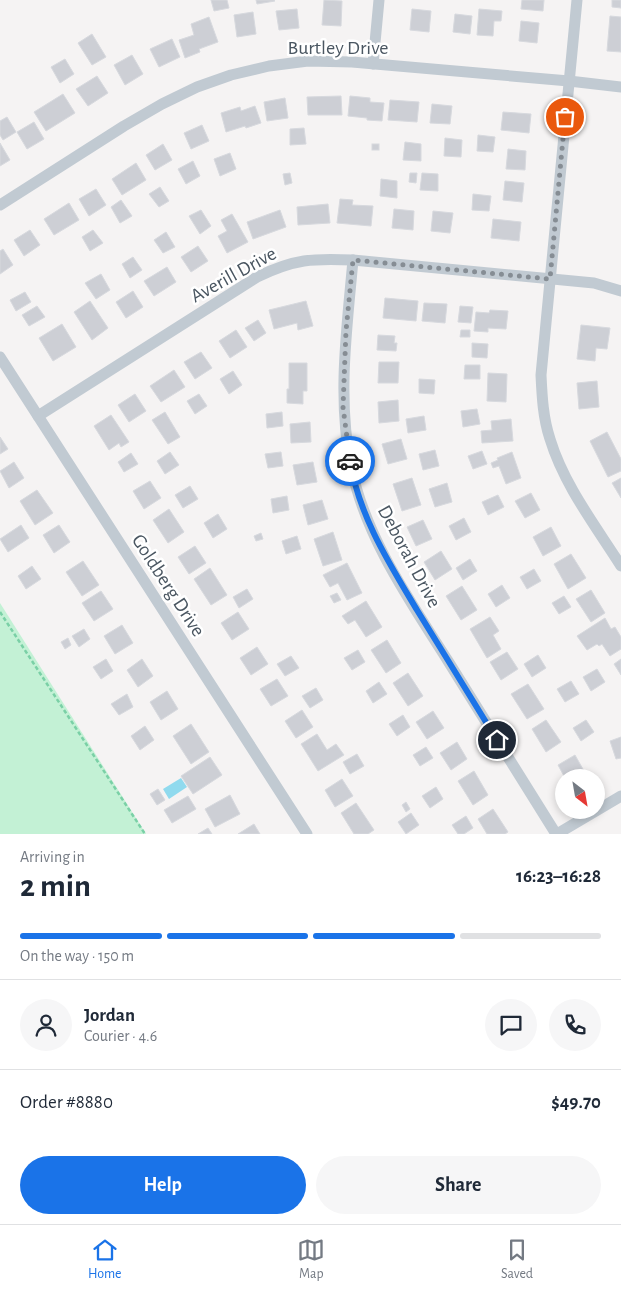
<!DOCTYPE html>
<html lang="en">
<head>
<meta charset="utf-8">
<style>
	body { margin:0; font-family:"Alegreya Sans",sans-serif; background:#f6f6f7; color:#1f2937; height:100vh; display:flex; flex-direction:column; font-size:19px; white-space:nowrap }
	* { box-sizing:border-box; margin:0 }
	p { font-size:16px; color:#747a83 }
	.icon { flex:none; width:28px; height:28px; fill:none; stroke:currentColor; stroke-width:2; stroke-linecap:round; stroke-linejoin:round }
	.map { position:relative; height:834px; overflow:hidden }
	.details { display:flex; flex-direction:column; background:#fff; flex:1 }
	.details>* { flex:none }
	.needle { width:32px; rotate:149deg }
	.tools { position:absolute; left:555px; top:769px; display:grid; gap:10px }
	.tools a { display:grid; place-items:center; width:50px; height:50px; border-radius:50%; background:#fff; box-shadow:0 2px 8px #0003; font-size:25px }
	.pin { position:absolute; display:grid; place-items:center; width:42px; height:42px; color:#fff; margin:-21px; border:2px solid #fff; border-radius:50%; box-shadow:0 1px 5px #0007 }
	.courier { position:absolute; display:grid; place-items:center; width:50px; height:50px; margin:-25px; border:4px solid #1a73e8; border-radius:50%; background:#fff; color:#222; box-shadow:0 1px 6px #0007 }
	.headline em { font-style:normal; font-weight:700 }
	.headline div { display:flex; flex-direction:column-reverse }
	.headline { display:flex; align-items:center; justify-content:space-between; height:85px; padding:0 20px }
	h1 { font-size:32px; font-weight:700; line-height:38px }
	.bar { display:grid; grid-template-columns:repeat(4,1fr); gap:8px 5px; align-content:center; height:60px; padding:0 20px }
	.bar i { height:6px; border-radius:4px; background:#e0e1e3 }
	.bar .current { background:#1a73e8 }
	.bar p { grid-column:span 4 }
	.line { display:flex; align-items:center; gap:12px; padding:0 20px; border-top:1px solid #e0e1e3 }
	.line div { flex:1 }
	.round { display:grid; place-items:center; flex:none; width:52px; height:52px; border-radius:26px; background:#f6f6f7 }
	.button { display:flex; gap:10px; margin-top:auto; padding:10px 20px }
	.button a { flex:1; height:58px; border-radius:30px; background:#1a73e8; color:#fff; font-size:20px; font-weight:700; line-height:58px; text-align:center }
	.button a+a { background:#f6f6f7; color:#1f2937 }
	.menu { display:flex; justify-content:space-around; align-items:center; height:70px; border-top:1px solid #e0e1e3; background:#fff; font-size:14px; color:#747a83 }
	.menu a { display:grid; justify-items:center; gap:2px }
	.menu .current { color:#1a73e8 }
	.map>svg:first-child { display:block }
	.green { fill:#c3f1d5 }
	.water { fill:#90daee }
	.building { fill:#cdcfd5; stroke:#d7d9de }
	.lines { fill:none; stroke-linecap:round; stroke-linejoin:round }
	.path { stroke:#7ad0a6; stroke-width:2.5; stroke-dasharray:4 2.5; stroke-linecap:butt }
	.street { stroke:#c1cad2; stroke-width:11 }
	.done { stroke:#868d94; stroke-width:5; stroke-dasharray:0 9 }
	.route { stroke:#1a73e8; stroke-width:6 }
	.labels { text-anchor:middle; stroke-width:5; stroke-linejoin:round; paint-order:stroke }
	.street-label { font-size:20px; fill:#4a5661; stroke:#fff }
</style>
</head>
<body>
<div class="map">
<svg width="621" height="834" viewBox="0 0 621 834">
	<rect width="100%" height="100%" fill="#f5f3f3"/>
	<path class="green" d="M0,603L146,834H0Z"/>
	<path class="water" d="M181,778L187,787L169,799L163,789Z"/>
	<g class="building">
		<path d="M211,0H227L229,8L214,11Z"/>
		<path d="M256,0H274L275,1L257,4Z"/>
		<path d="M324,0L342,1L341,26L322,25Z"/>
		<path d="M522,0H544L543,11L521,9Z"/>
		<path d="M612,0H621V8L612,7Z"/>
		<path d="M297,9L299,28L279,30L276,11Z"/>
		<path d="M412,9L431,11L429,32L410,30Z"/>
		<path d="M479,9L502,11L501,21H494L493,36L477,35Z"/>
		<path d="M253,12L256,34L237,37L234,15Z"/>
		<path d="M455,14L472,16L470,34L453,32Z"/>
		<path d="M610,16L621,17V52L607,51Z"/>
		<path d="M209,17L218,42L199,49L200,52L185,58L179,40L194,35L191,24Z"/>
		<path d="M521,21L539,23L537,43L519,41Z"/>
		<path d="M92,34L106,57L92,65L78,43Z"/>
		<path d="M172,39L180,57L159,67L150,49Z"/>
		<path d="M132,55L143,74L125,85L114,65Z"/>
		<path d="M65,59L74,74L60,83L51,67Z"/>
		<path d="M97,76L108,93L88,106L76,89Z"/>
		<path d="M63,94L75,113L46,131L34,112Z"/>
		<path d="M341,96L342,115H308L307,97Z"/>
		<path d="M350,96L370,98V102L384,103L382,121L367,120V118L348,116Z"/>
		<path d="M285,98L288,118L267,121L264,102Z"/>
		<path d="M390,100L419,102L417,122L388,120Z"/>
		<path d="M432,104L452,106L450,124L430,123Z"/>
		<path d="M255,106L261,123L246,128L245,126L226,132L221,113L240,107L241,111Z"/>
		<path d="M503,112L531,114L529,133L501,130Z"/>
		<path d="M7,117L16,132L3,140L0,135V121Z"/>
		<path d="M34,122L44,139L27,149L17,132Z"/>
		<path d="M202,125L209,141L191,149L184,133Z"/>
		<path d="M304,128L306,144L290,145V129Z"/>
		<path d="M478,135L495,137L493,152L477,151Z"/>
		<path d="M445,138L462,140L461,157L444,156Z"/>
		<path d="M405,142L421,144V161L403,160Z"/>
		<path d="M0,143L10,160L0,166Z"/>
		<path d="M163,144L172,160L155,170L146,155Z"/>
		<rect x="372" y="144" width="7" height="6"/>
		<path d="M508,149L526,151L525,170L506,169Z"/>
		<path d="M230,153L236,169L220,176L214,159Z"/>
		<path d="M193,161L200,176L186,184L178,169Z"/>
		<path d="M136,163L146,180L122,195L112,179Z"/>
		<path d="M290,173L292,183L285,185L283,174Z"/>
		<path d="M410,173H417L416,183L409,182Z"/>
		<path d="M422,173L438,174V191L420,190Z"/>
		<path d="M381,179L397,181V198L380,196Z"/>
		<path d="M505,181L524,183L522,202L503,200Z"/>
		<path d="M160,187L169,201L159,207L149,194Z"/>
		<path d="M96,189L106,205L89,216L79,199Z"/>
		<path d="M473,194L491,196L489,211L472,210Z"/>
		<path d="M340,199L353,200L352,205L373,206L371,226L337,223Z"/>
		<path d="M121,200L132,216L120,223L111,207Z"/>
		<path d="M69,203L79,220L54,235L44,219Z"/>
		<path d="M328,204L330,223L298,225L297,207Z"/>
		<path d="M394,209L414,211L413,230L392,228Z"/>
		<path d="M201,210L211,226L200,234L189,216Z"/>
		<path d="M280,210L286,227L253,239L247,222Z"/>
		<path d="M433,211L453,213L450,233L431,231Z"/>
		<path d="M232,214L248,242L227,253L218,236L227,231L221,220Z"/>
		<path d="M493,219L521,222L519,241L491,238Z"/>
		<path d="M30,230L40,245L24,256L14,240Z"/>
		<path d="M93,230L103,243L90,251L82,237Z"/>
		<path d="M166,232L175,247L163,253L154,240Z"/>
		<path d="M198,246L208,261L191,272L181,257Z"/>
		<path d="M3,249L13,265L0,274V251Z"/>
		<path d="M133,257L142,270L130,278L122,264Z"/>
		<path d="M167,267L176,282L154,296L144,281Z"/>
		<path d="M101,274L110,290L96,299L85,283Z"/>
		<path d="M133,291L143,307L126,318L116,302Z"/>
		<path d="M25,292L31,302L16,311L10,300Z"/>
		<path d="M385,298L418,301L416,321L383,318Z"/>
		<path d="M90,301L108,328L92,340L74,312Z"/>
		<path d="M306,301L313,326L298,330L297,323L274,329L269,310Z"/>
		<path d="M424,303L447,304L445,323L422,321Z"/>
		<path d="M37,306L45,317L29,326L22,315Z"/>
		<path d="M460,306L473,307L471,323L458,322Z"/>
		<path d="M490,310L508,311L506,329L488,328V332L474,331L476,312L489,313Z"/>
		<path d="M258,320L266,333L254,341L245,328Z"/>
		<path d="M62,324L76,347L53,361L39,338Z"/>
		<path d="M581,325L610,328L607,349L596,348L595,361L577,359Z"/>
		<path d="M236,330L247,347L230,358L219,341Z"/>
		<path d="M461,330H470V337H460Z"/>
		<path d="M378,335L395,336L394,343H397L396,351L377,350Z"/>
		<path d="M472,343L488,344L487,358L472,357Z"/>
		<path d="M201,352L212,368L195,379L184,362Z"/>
		<path d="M379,362H399L398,383H378Z"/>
		<path d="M289,363H307V391H303V404L287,403V389H289Z"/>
		<path d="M465,365H480V379H464Z"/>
		<path d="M174,370L185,387L161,402L150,386Z"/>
		<path d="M233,371L242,385L229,394L220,379Z"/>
		<path d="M488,373L507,374L506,402L487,401Z"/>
		<path d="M419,379L435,380L434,394L419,393Z"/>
		<path d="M597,381L599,407L579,409L577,383Z"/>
		<path d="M135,394L146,411L129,422L118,405Z"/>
		<path d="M199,394L207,406L195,414L187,401Z"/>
		<path d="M398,400L399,421L379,423L378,402Z"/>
		<path d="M477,409L480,424L463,427L461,411Z"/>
		<path d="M165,412L180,437L168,444L152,420Z"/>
		<path d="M282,412L283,426L267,428L266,414Z"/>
		<path d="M111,415L129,442L121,447L119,443L109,450L94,426Z"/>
		<path d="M424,416L426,430L408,433L406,419Z"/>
		<path d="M511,419L513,441L482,443L481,431L492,430L491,421Z"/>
		<path d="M310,422L311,442L291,443L290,424Z"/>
		<path d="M607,432L621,459V471L608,477L590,441Z"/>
		<path d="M0,437L8,449L0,454Z"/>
		<path d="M401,439L407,459L388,464L382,444Z"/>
		<path d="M435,450L439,466L423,470L419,454Z"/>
		<path d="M482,451L487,464L473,469L468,456Z"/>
		<path d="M170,452L179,465L165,474L157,461Z"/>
		<path d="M281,452L283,466L268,468L265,454Z"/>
		<path d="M512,452L521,478L506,484L499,466L493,468L491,463L498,460L497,458Z"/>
		<path d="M131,453L138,464L124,472L118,462Z"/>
		<path d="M14,462L24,478L9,488L0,471Z"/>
		<path d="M313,462L317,482L297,485L293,465Z"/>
		<path d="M412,478L421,505L402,511L393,484Z"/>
		<path d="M621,478V498L612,483Z"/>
		<path d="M150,481L161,498L144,509L133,491Z"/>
		<path d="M447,483L452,502L435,507L429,489Z"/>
		<path d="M190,486L198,499L183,508L175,495Z"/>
		<path d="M37,490L53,513L35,525L20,501Z"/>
		<path d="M531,493L540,510L525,518L515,501Z"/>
		<path d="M498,495L504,507L488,515L482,502Z"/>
		<path d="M287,496L289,510L273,513L271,499Z"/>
		<path d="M322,500L328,519L308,525L303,505Z"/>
		<path d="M169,509L184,532L168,543L153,520Z"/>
		<path d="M218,514L227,529L213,538L204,523Z"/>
		<path d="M464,518L471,532L456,540L449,526Z"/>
		<path d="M423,520L432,539L416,546L407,527Z"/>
		<path d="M21,525L29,538L8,552L0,539Z"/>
		<path d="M59,525L70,542L54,553L43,535Z"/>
		<path d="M551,527L561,546L543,556L533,537Z"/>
		<path d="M333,532L342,560L323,566L314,539Z"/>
		<path d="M261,533L263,539L256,541L254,536Z"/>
		<path d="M297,536L301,549L286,554L282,541Z"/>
		<path d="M195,546L206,563L189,574L178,557Z"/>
		<path d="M441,551L452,569L435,580L424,562Z"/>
		<path d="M571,554L586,578L568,589L554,564Z"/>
		<path d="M470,559L477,571L463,580L456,568Z"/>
		<path d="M83,561L99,585L82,596L66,572Z"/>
		<path d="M347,563L362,593L347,600L338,583L330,587L323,575Z"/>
		<path d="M32,566L41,579L26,589L18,576Z"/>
		<path d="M210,568L227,595L211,605L194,579Z"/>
		<path d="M534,569L541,581L527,589L520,577Z"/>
		<path d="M502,585L510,598L496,607L488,594Z"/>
		<path d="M462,586L477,610L461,620L446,596Z"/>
		<path d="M247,589L253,599L239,608L233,597Z"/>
		<path d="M591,590L605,613L591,622L576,599Z"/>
		<path d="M101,591L113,609L94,621L82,603Z"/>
		<path d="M337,593L341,600L334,603L330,596Z"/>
		<path d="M564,596L571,607L559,614L552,603Z"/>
		<path d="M366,601L382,627L366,637L355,620L348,624L342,616Z"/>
		<path d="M238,612L249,629L232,640L221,623Z"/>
		<path d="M490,617L499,631L493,635L501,649L487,658L470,629Z"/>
		<path d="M605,618L611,629L615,627L621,637V649L610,656L602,644L599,646L597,644L587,650L577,636Z"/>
		<path d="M122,625L133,643L115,654L104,636Z"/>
		<path d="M84,629L90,639L79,647L72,636Z"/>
		<path d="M68,638L71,645L65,649L61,642Z"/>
		<path d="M387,640L401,663L386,673L371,650Z"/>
		<path d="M257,647L268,664L251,675L240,658Z"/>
		<path d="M358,650L365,662L352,670L344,658Z"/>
		<path d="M507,652L518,669L501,680L490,662Z"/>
		<path d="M538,655L546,668L532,677L524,664Z"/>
		<path d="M291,656L299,668L285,676L277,664Z"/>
		<path d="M106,659L113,671L101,679L93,667Z"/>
		<path d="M142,659L153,676L138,687L127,670Z"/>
		<path d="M621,659V675L614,664Z"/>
		<path d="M597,669L605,682L591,691L583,677Z"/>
		<path d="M408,673L423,696L408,706L393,683Z"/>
		<path d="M277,679L288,696L271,706L260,689Z"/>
		<path d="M571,681L579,694L565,702L557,689Z"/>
		<path d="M379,682L387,694L373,703L366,691Z"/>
		<path d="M528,684L544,709L527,719L511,694Z"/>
		<path d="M316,688L323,700L310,708L302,696Z"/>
		<path d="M167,691L178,709L161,720L150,702Z"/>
		<path d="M127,694L133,707L119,715L111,704Z"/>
		<path d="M302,710L313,727L296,738L285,721Z"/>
		<path d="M433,711L444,728L427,739L416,722Z"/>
		<path d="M403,715L410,727L397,736L389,724Z"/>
		<path d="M546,720L561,742L546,752L532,729Z"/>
		<path d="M586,720L594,732L581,741L573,728Z"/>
		<path d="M191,724L209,752L191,764L173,736Z"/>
		<path d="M145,726L154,740L140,750L131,736Z"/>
		<path d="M317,734L327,750L336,744L344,755L318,771L301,744Z"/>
		<path d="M621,737V758L616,759L610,741Z"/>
		<path d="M457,742L467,759L451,770L440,753Z"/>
		<path d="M426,747L433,758L420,766L413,755Z"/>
		<path d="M357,754L364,766L350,774L343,762Z"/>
		<path d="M575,755L588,778H565L558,765Z"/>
		<path d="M210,757L222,775L193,794L181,776Z"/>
		<path d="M474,771L488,795L473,805L458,781Z"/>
		<path d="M342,779L353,796L335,807L325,790Z"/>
		<path d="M436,787L443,799L430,808L422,796Z"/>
		<path d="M158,789L165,800L157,805L150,794Z"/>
		<path d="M230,795L240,814L215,827L205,809Z"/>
		<path d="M188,796L196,809L172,823L164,810Z"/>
		<path d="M406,802L410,809L406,812L402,805Z"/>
		<path d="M356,803L374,830L368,834H354L341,813Z"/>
		<path d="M493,809L508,832L505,834H487L478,819Z"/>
		<path d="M411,813L419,825L406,834L398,822Z"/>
		<path d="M466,816L473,828L464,834H458L452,825Z"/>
		<path d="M254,824L260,834H238Z"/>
		<path d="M208,828L212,834H198Z"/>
	</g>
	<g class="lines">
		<path class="path" d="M0,612L145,834"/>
		<g class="street">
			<path d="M577,0L541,375C542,396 543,418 550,439C564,485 595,525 621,566"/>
			<path d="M373,64L379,0"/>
			<path d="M0,205L124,126L162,104L197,87L231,75L269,66L308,61L352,62L569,81L621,87"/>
			<path d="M353,260C347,328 337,398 351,466C365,537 410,601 448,661C484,719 520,776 556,834"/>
			<path d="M0,357L307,834"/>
			<path d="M38,416L257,277C294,259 313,258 353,260L594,283L621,291"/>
			<path d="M557,834L621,796"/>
		</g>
	</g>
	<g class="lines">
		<path class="done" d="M350,461L343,407L346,331L353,260L550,279L565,117"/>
		<path class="route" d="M350,461C359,516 389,563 417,610C443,653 470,696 497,740"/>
	</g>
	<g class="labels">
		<g class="street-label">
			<text x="338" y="54">Burtley Drive</text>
			<text transform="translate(233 274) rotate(-29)" y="7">Averill Drive</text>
			<text transform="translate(410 556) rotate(62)" y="7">Deborah Drive</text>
			<text transform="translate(169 585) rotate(57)" y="7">Goldberg Drive</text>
		</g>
	</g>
</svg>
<div class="tools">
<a><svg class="needle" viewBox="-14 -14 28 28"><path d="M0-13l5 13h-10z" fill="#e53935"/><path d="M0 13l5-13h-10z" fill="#747a83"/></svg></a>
</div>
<div class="pin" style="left:565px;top:117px;background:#ea580c"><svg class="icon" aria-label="bag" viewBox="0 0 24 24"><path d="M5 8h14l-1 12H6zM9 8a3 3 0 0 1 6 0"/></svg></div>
<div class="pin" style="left:497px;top:740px;background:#1f2937"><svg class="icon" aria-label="home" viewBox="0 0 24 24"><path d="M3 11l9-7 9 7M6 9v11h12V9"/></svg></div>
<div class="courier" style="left:350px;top:461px"><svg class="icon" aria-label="car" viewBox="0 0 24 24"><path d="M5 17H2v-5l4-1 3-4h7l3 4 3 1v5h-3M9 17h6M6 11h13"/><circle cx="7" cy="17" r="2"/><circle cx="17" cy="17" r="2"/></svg></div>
</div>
<section class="details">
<div class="headline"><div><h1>2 min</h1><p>Arriving in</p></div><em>16:23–16:28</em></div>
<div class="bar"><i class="current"></i><i class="current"></i><i class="current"></i><i></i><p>On the way · 150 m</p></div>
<div class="line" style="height:90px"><a class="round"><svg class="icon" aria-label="person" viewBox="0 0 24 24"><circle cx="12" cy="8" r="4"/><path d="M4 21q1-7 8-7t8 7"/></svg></a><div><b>Jordan</b><p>Courier · 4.6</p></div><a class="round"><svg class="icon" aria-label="chat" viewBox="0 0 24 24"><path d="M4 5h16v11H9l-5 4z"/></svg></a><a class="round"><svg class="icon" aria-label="phone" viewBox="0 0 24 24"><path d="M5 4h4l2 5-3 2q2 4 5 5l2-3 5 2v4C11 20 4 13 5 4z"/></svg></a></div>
<div class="line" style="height:65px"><div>Order #8880</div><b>$49.70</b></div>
<div class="button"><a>Help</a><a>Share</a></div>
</section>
<nav class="menu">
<a class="current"><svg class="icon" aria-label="home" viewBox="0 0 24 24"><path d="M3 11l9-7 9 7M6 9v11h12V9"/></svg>Home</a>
<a><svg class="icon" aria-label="map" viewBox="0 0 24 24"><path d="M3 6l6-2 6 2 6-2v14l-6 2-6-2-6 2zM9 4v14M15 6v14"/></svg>Map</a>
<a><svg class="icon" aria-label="saved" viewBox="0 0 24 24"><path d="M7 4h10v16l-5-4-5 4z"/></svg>Saved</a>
</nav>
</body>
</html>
